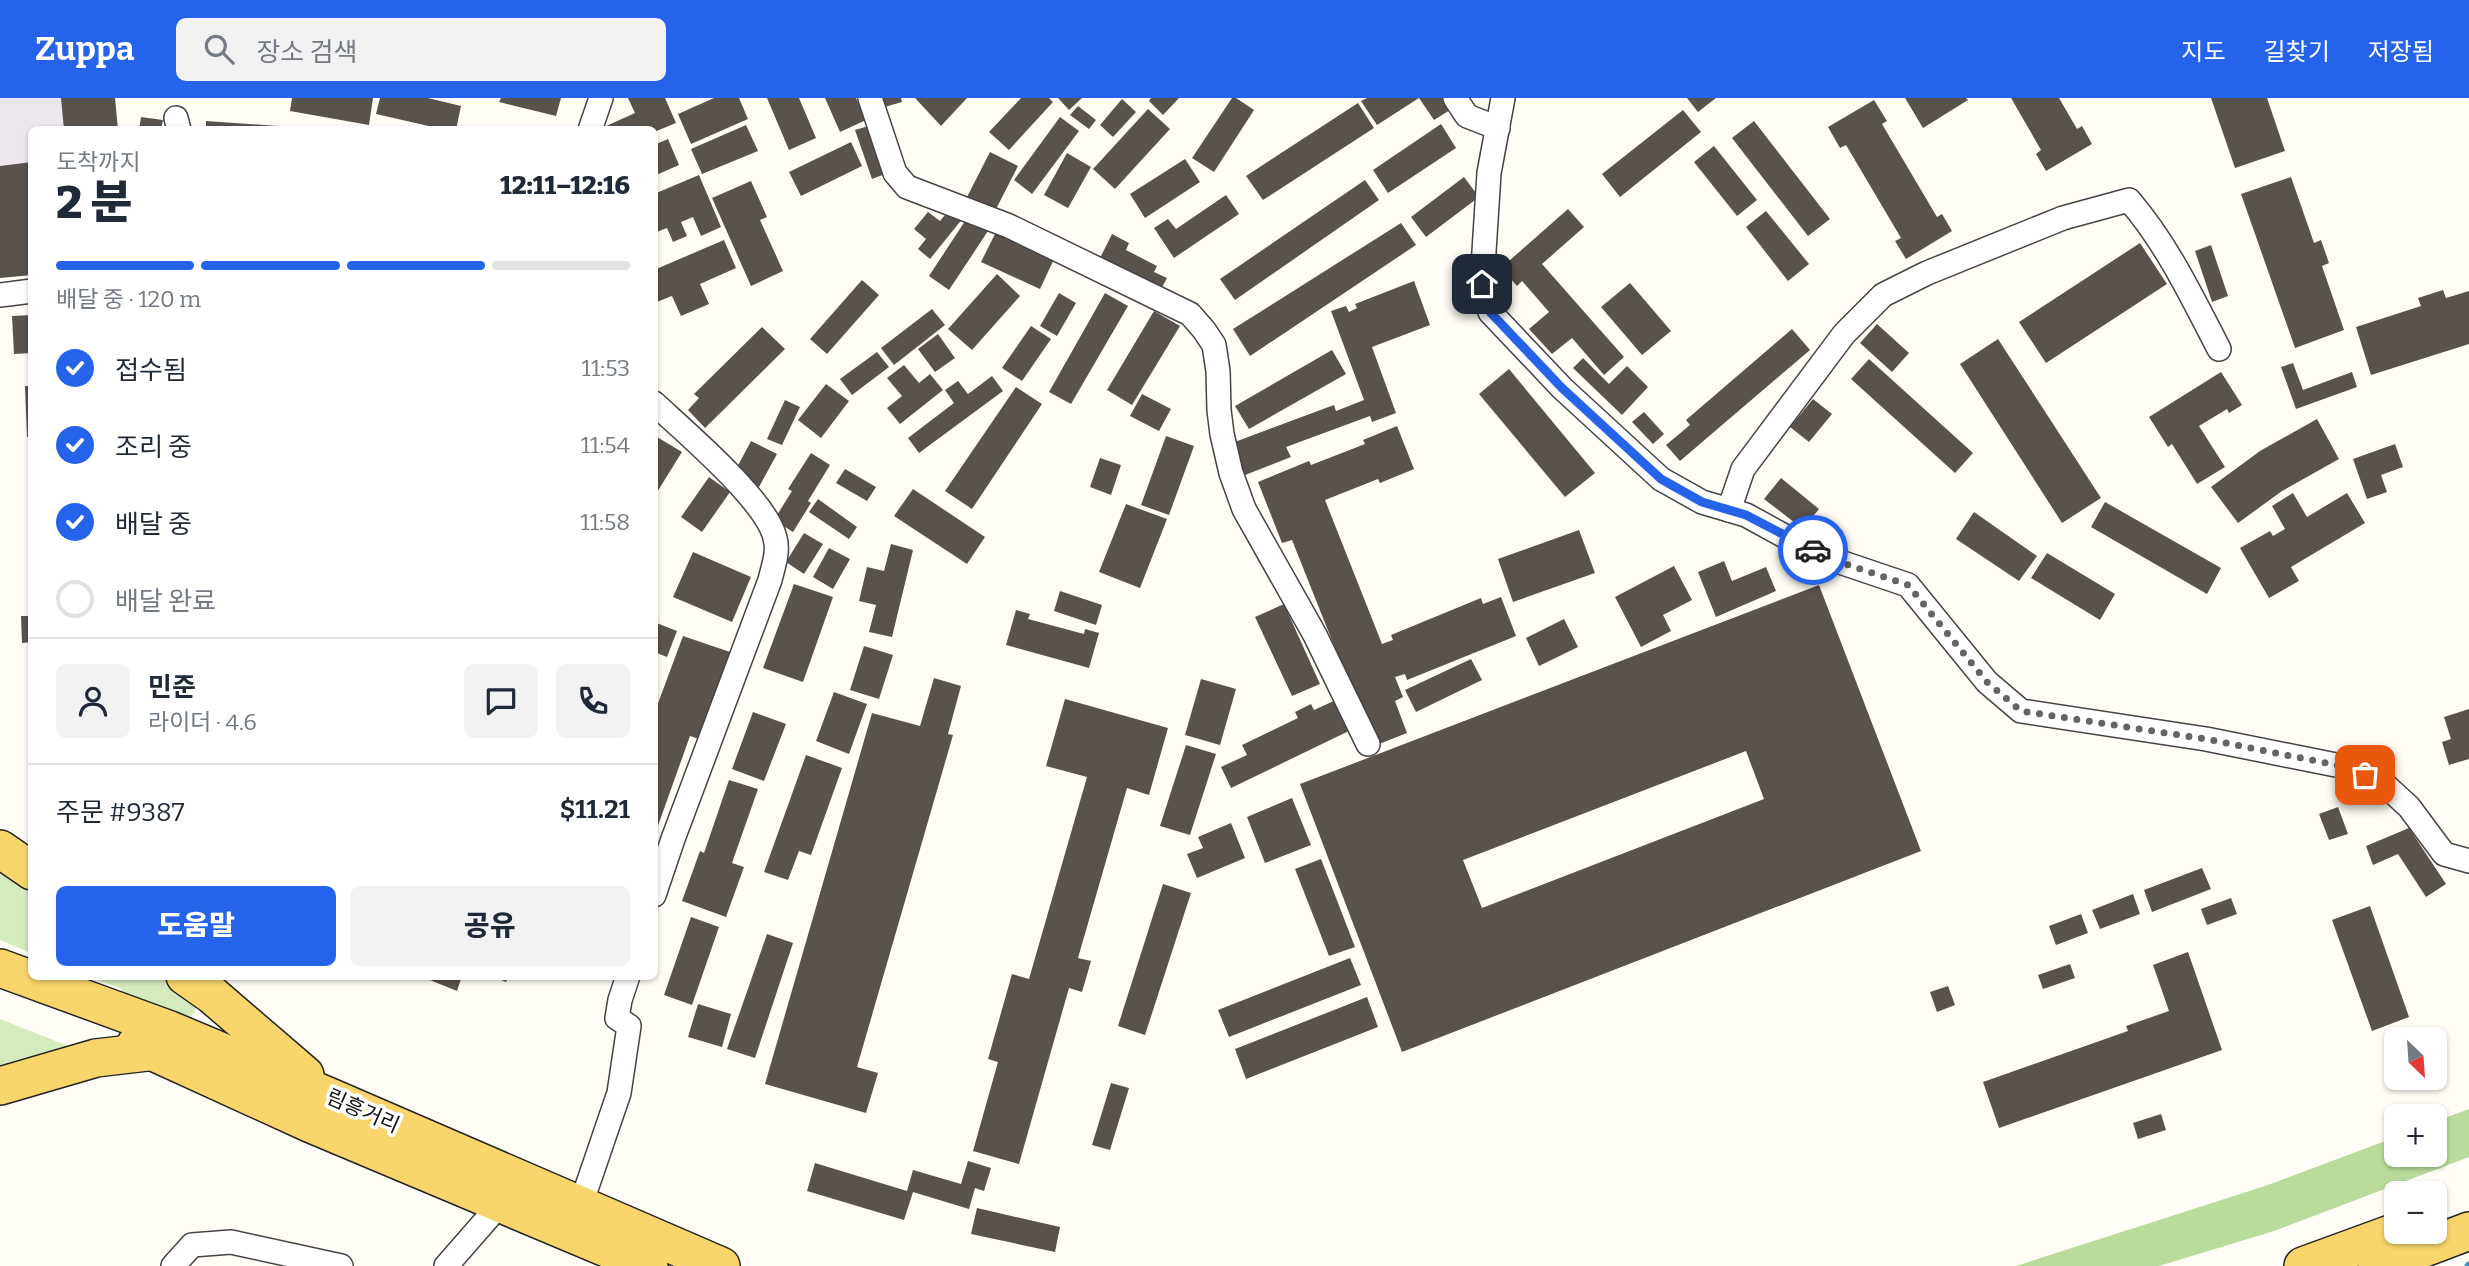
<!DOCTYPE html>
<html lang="ko">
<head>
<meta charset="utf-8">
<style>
	body { margin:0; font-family:Bitter,"Noto Sans KR",serif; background:#f2f2f3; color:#1f2937; height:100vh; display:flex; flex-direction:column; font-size:26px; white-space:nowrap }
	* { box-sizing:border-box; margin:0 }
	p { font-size:23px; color:#747a83 }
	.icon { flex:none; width:38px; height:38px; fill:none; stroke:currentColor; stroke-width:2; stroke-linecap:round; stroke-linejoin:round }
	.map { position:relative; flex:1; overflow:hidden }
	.drawer { position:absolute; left:28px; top:28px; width:630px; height:854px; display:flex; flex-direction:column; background:#fff; border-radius:10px; box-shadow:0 2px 5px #0004 }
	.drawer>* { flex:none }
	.needle { width:46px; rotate:155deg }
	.fabs { position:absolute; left:2384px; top:929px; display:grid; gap:14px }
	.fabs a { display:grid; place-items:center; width:63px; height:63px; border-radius:10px; background:#fff; box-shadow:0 2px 5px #0004; font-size:35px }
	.pin { position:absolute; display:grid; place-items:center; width:60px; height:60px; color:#fff; margin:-30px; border-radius:14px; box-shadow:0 4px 10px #0006 }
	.courier { position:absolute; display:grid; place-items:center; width:70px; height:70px; margin:-35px; border:5px solid #2563eb; border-radius:50%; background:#fff; color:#222; box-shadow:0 2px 9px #0007 }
	.headline em { font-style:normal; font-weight:800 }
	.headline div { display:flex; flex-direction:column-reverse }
	.headline { display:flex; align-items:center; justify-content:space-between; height:119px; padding:0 28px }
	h1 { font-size:46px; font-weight:800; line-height:52px }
	.bar { display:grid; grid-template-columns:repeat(4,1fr); gap:10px 7px; align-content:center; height:84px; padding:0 28px }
	.bar i { height:9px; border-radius:5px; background:#e0e1e3 }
	.bar .selected { background:#2563eb }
	.bar p { grid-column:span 4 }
	.line { display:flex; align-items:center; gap:18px; padding:0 28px; border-top:2px solid #e0e1e3 }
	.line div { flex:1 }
	.round { display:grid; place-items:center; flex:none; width:74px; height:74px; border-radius:10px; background:#f2f2f3 }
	ol { padding:0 28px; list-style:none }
	li { display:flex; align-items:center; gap:21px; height:77px }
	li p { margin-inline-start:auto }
	li .icon { padding:7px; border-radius:50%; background:#2563eb; color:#fff; stroke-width:4 }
	li:last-child { color:#747a83 }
	li i { width:38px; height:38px; border:4px solid #e0e1e3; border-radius:50% }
	.cta { display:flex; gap:14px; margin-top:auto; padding:14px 28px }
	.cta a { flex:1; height:80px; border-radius:10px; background:#2563eb; color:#fff; font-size:28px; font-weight:800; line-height:80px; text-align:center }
	.cta a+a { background:#f2f2f3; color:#1f2937 }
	header { display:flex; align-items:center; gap:42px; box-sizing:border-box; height:98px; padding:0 35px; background:#2563eb; color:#fff }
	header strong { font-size:33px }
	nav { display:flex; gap:38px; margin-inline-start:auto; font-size:24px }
	.search { width:490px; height:63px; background:#f2f2f3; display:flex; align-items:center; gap:18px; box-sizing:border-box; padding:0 24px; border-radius:10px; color:#747a83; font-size:26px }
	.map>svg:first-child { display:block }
	.industrial { fill:#eee6ef }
	.green { fill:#d5ebbd }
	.forest { fill:#b9dc9c }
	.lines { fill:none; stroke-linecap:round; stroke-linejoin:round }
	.stream { stroke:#3f96cf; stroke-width:7 }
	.building { fill:#5a524d; fill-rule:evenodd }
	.minor-casing { stroke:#444; stroke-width:26 }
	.primary-casing { stroke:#222; stroke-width:40 }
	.minor { stroke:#fff; stroke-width:23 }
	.primary { stroke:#f9d66b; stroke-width:37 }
	.done { stroke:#646461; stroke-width:7; stroke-dasharray:0 12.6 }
	.route { stroke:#2563eb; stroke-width:9 }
	.labels { text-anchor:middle; stroke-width:7; stroke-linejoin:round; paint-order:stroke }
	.street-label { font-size:21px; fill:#111; stroke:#fff }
</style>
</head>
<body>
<header>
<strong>Zuppa</strong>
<div class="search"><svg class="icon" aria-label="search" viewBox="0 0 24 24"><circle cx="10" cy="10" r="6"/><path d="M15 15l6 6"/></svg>장소 검색</div>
<nav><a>지도</a><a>길찾기</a><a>저장됨</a></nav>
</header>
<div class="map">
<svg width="2469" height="1168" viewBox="0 0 2469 1168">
	<rect width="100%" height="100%" fill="#fffdf5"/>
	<path class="industrial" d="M0,0H115L118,31L32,32L31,177L0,180Z"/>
	<g class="green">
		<path d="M0,767L31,788V855L0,842Z"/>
		<path d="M90,879C114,879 140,876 163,879C180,881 215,907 185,921L121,896L122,891Z"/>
		<path d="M0,921L76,951L0,973Z"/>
	</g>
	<path class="forest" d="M2469,1011V1059L2274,1133L2159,1168H2016L2265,1088L2396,1039V1057H2434V1024Z"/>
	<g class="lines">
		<path class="stream" d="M2468,1168L2469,1167"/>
	</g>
	<g class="building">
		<path d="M61,0H115L118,32H64Z"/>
		<path d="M292,0H373L369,27L290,13Z"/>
		<path d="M380,0H428L461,8L456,32H446L376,16Z"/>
		<path d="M501,0H561L556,18L499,4Z"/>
		<path d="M628,0H665L676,25L654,34V32H605L604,29L635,15Z"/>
		<path d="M714,0H739L748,21L691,46L678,16Z"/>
		<path d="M767,0H799L816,40L789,52Z"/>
		<path d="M825,0H856L866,22L840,34Z"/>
		<path d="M878,0H901L902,4L881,10Z"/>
		<path d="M915,0H967L941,28Z"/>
		<path d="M1021,0H1049L1053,4L1009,52L989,34Z"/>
		<path d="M1058,0H1082L1069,12Z"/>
		<path d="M1151,0H1179L1163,17L1149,3Z"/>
		<path d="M1232,0H1236L1254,12L1214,74L1192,60Z"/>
		<path d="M1367,0H1443L1450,12L1434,22L1419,0L1377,27L1361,3Z"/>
		<path d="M1687,0H1716L1698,14Z"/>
		<path d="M1905,0H1966L1968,2L1923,30Z"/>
		<path d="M2011,0H2059L2077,31L2082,28L2092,46L2046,73L2036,56L2041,52Z"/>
		<path d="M2211,0H2267L2285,53L2235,70Z"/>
		<path d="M1122,1L1136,14L1113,39L1100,27Z"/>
		<path d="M1874,2L1887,23L1882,26L1937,119L1942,116L1952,133L1906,161L1895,143L1901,140L1846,47L1840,50L1828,29Z"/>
		<path d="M1358,5L1374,30L1263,102L1246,78Z"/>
		<path d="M1078,8L1096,22L1089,31L1070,17Z"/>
		<path d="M1148,11L1170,31L1115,91L1093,71Z"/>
		<path d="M1683,12L1701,34L1620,99L1602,76Z"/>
		<path d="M141,19L163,22L161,32H139Z"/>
		<path d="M1060,19L1079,33L1032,96L1014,82Z"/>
		<path d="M206,23L278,28L277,32H206Z"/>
		<path d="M1754,23L1830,121L1808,138L1732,40Z"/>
		<path d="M1441,26L1456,50L1388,95L1373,72Z"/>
		<path d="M746,27L758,53L702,76L691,51Z"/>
		<path d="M872,27L888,75L872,81L855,32Z"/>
		<path d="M668,41L679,67L654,78V47Z"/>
		<path d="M851,44L862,68L801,98L789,74Z"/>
		<path d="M1714,48L1757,102L1737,118L1694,64Z"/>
		<path d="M990,54L1018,68L994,115L966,101Z"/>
		<path d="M1067,55L1091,69L1068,110L1044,97Z"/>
		<path d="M1185,61L1200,84L1145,120L1130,96Z"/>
		<path d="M32,64V177L0,180V68Z"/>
		<path d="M699,77L721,129L701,138L693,119L681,124L687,138L673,144L667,130L654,135V96Z"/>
		<path d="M1464,79L1479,99L1426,139L1411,119Z"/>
		<path d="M2291,79L2314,145L2321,142L2329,165L2322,168L2344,232L2295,250L2241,96Z"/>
		<path d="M1365,82L1379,102L1235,202L1220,181Z"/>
		<path d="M751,83L767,119L760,122L783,173L751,188L712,100Z"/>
		<path d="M1226,97L1239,116L1174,160L1154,130L1168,121L1176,131Z"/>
		<path d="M951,110L963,120L930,161L918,151L926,141L914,131L928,114L940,123Z"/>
		<path d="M1568,111L1584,129L1542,166L1624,259L1604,277L1572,240L1552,256L1529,231L1549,214L1522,183L1517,188L1501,170Z"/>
		<path d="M1766,113L1809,166L1788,183L1746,129Z"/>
		<path d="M969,117L990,130L949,192L929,178Z"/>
		<path d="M1401,125L1416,147L1250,258L1233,231Z"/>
		<path d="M997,132L1055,159L1040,191L981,164Z"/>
		<path d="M1112,136L1129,145L1126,152L1157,168L1154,174L1167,180L1160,193L1099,162Z"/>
		<path d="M724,142L736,170L700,186L709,206L681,218L672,198L654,205V172Z"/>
		<path d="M2140,145L2167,186L2046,265L2019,224Z"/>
		<path d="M2211,147L2228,198L2212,204L2195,153Z"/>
		<path d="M997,176L1020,198L972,252L948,231Z"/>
		<path d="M862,182L879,197L827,256L810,241Z"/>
		<path d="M1414,183L1430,227L1372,249L1396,315L1372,324L1370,318L1286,349L1291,359L1240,379L1232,345L1334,307L1336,313L1364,302L1331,213L1346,208L1349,214L1357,210L1355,206Z"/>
		<path d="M1630,185L1671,233L1642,257L1601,209Z"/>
		<path d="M2443,192L2446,200L2469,193V246L2371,277L2356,229L2421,208L2418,200Z"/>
		<path d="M1059,195L1076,205L1057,238L1040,228Z"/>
		<path d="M1105,195L1128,208L1071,306L1049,294Z"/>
		<path d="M932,211L945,227L894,267L881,250Z"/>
		<path d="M1154,213L1180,228L1132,307L1107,292Z"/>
		<path d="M32,217V255L14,256L12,218Z"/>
		<path d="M1877,226L1909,255L1892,274L1860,245Z"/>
		<path d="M1031,228L1051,241L1022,283L1002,270Z"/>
		<path d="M762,229L785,251L705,330L688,312L699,300L694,296Z"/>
		<path d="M1792,231L1810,252L1680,363L1666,347L1690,327L1686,322Z"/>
		<path d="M938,236L955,260L935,274L918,251Z"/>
		<path d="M1998,241L2101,400L2062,425L1960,266Z"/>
		<path d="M1332,252L1346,276L1249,331L1235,308Z"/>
		<path d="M877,254L889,269L852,297L840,281Z"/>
		<path d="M1583,260L1609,286L1627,268L1648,289L1622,317L1573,270Z"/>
		<path d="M1869,261L1973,355L1955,375L1851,281Z"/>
		<path d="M2293,265L2303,292L2352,274L2357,289L2296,311L2281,269Z"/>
		<path d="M904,267L919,285L930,276L943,292L900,326L887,310L902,298L887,280Z"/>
		<path d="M1509,271L1595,375L1565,399L1479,296Z"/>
		<path d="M2221,274L2242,307L2229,315L2227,311L2199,328L2225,369L2197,386L2172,346L2168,349L2149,319Z"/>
		<path d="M992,278L1003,293L919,355L908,340L954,305L945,292L958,283L968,296Z"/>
		<path d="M826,286L849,303L821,340L798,322Z"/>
		<path d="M25,288H32V339H27Z"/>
		<path d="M1016,289L1042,306L972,411L945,393Z"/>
		<path d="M1142,296L1171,311L1159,333L1130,318Z"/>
		<path d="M1813,301L1832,316L1809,344L1790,329Z"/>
		<path d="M785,302L800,309L782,347L767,341Z"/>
		<path d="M1644,314L1664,336L1653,346L1632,324Z"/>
		<path d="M2317,321L2339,361L2282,393L2238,425L2211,389L2260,353Z"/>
		<path d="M1397,328L1414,371L1380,385L1378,381L1325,402L1382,546L1393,542L1391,537L1481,500L1483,506L1501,499L1516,538L1407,582L1405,576L1395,579L1403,599L1395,603L1407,635L1374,648L1292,442L1282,445L1258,384L1309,363L1311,367L1365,346L1363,342Z"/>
		<path d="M1166,338L1194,348L1169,417L1141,407Z"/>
		<path d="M657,339L682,354L654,399V344Z"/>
		<path d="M751,343L777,356L759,389L734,375Z"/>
		<path d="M2395,346L2403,369L2381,377L2387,394L2367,401L2353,361Z"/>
		<path d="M811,355L830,367L808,403L811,405L793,434L774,422L792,393L788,391Z"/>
		<path d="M1100,360L1121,367L1111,397L1090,389Z"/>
		<path d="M845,371L876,389L867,403L836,385Z"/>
		<path d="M709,379L730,394L702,434L681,419Z"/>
		<path d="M1781,380L1819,411L1803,431L1764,401Z"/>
		<path d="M913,391L985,439L967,466L894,418Z"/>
		<path d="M2293,395L2307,419L2347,395L2365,425L2291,469L2299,483L2269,500L2240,450L2270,433L2273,438L2285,431L2272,408Z"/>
		<path d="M818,401L857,429L849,441L809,414Z"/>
		<path d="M2105,404L2221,470L2207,496L2091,429Z"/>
		<path d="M1126,406L1167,421L1140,490L1099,474Z"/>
		<path d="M1974,414L2037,458L2019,483L1956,441Z"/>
		<path d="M1579,432L1595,475L1513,504L1498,461Z"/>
		<path d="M804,435L823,446L804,476L786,464Z"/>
		<path d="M891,446L913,452L892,539L869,534L876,507L859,503L867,469L884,473Z"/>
		<path d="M829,450L850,461L833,491L813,479Z"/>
		<path d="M693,454L751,479L732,524L673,499Z"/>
		<path d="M2047,455L2115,496L2100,522L2031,480Z"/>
		<path d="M1724,463L1732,483L1766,469L1776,493L1716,519L1698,474Z"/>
		<path d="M1674,468L1692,502L1663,517L1671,533L1641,549L1615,499Z"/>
		<path d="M794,486L833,499L803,584L763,570Z"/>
		<path d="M1819,487L1921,753L1402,954L1300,686ZM1746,653L1764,701L1482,810L1463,762Z"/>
		<path d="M1060,493L1102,507L1096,527L1054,513Z"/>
		<path d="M1284,506L1320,586L1292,598L1255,519Z"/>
		<path d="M1016,512L1030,516L1028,521L1084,536L1085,531L1099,535L1089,570L1006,547Z"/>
		<path d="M21,518H32V544L22,545Z"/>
		<path d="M1564,521L1578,549L1539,568L1526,540Z"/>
		<path d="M654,524L677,533L667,559L654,554Z"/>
		<path d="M683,538L733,555L702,642L690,638L655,736L654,616Z"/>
		<path d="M864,548L893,557L879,601L850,592Z"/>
		<path d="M1471,561L1482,582L1416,614L1405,592Z"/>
		<path d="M934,580L961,588L948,636L953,637L857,969L878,975L866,1015L765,986L872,615L920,628Z"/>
		<path d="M1201,581L1236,591L1220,647L1185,637Z"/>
		<path d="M834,594L867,606L849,656L816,643Z"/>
		<path d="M1065,601L1168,630L1149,697L1127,690L1078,860L1091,863L1082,894L1069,890L1019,1066L973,1053L998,964L988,961L1012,876L1029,881L1087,679L1046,668Z"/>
		<path d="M1338,601L1353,631L1231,690L1221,669L1247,657L1242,647L1298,620L1295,614L1311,606L1314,612Z"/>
		<path d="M2469,611V661L2449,667L2442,644L2451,641L2444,619Z"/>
		<path d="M753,614L786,626L764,683L732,671Z"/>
		<path d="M1186,647L1216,656L1190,737L1160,728Z"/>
		<path d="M806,657L842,670L811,757L799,753L788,782L764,774Z"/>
		<path d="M729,682L758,691L732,765L744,769L726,819L682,803L700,753L704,755Z"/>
		<path d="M1292,700L1311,747L1265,765L1247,719Z"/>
		<path d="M2338,709L2348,736L2329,742L2319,716Z"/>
		<path d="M1231,725L1245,760L1197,780L1187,756L1203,750L1198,739Z"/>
		<path d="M2409,730L2446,786L2426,799L2398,756L2373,767L2366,748Z"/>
		<path d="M1321,761L1355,849L1329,858L1295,771Z"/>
		<path d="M2202,770L2211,791L2152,814L2144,792Z"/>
		<path d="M1163,786L1191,795L1145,937L1118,928Z"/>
		<path d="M2133,796L2140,816L2100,831L2092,812Z"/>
		<path d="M2231,800L2237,816L2207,827L2201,811Z"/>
		<path d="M2370,808L2409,919L2372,933L2332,822Z"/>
		<path d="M2081,816L2088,835L2056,847L2049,828Z"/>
		<path d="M691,819L719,829L692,907L664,897Z"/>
		<path d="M767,836L793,845L755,960L727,951Z"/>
		<path d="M2188,854L2222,952L1999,1030L1983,984L2128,933L2126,928L2169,913L2153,867Z"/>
		<path d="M1350,860L1361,887L1229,939L1218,912Z"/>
		<path d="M2070,866L2075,880L2043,891L2038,877Z"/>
		<path d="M420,878H462L457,893Z"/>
		<path d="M492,878H509L506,884Z"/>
		<path d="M1948,888L1955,907L1937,914L1930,894Z"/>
		<path d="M1367,899L1378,929L1246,981L1235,951Z"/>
		<path d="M698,906L731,916L722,949L688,939Z"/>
		<path d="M1111,985L1129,990L1110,1052L1092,1047Z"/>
		<path d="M2161,1016L2166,1032L2138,1041L2133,1025Z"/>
		<path d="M968,1063L991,1070L984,1093L975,1090L969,1111L913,1094L904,1122L807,1093L815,1065L907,1093L913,1072L961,1086Z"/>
		<path d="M977,1110L1060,1129L1055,1154L971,1136Z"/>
	</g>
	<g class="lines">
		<defs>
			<g id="minor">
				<path d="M870,0L895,75L907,89L1009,128L1190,216L1204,232L1214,247L1218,273L1219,312L1222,336L1231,375L1244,411L1315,537L1368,646"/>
				<path d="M1455,0L1467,18L1498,30"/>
				<path d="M1503,0L1489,75L1482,185L1490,214L1562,290L1661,381L1702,404L1746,417L1799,446L1837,463L1908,487L1987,584L2021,613L2206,641L2346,669L2384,686L2409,709L2444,756L2469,763"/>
				<path d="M176,20L179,32"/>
				<path d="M590,32L601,0"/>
				<path d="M0,197L32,193"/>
				<path d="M654,305C684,333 767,403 775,440C779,454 773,469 770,482L673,741L654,797"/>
				<path d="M1729,412L1743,371L1844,236L1883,197L1927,175L2063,120L2129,102C2167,146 2192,199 2219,251"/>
				<path d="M580,1109L619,995L629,928L617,920L620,902L628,878"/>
				<path d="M173,1168L192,1147L231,1144L341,1168"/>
				<path d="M446,1168L501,1105"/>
			</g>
			<g id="primary">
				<path d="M0,751L32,773"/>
				<path d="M0,870L170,932L330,999L721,1168"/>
				<path d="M185,878L212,897L305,977"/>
				<path d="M136,946L309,1025L649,1168"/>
				<path d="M0,988L96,960L156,953"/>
				<path d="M2303,1168L2396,1134"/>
				<path d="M2377,1168L2469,1133"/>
			</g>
		</defs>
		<use href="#minor" class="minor-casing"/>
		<use href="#primary" class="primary-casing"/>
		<use href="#minor" class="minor"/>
		<use href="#primary" class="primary"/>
	</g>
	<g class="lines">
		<path class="done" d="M1813,452L1837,463L1908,487L1987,584L2021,613L2206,641L2346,669L2365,677"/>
		<path class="route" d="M1482,186L1490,214L1562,290L1661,381L1702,404L1746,417L1813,452"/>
	</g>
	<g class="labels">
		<g class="street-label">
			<text transform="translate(363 1013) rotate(24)" y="7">림흥거리</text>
		</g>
	</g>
</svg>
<div class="fabs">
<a><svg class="needle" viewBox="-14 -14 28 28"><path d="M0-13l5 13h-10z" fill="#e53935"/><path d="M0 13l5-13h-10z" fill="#747a83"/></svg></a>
<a>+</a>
<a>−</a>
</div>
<div class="pin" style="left:2365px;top:677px;background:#ea580c"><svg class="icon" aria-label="bag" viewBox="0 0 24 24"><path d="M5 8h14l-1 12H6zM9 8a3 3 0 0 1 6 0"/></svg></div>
<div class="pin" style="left:1482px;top:186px;background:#1f2937"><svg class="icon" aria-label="home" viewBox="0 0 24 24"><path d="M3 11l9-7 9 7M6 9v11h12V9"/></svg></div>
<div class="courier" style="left:1813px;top:452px"><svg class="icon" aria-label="car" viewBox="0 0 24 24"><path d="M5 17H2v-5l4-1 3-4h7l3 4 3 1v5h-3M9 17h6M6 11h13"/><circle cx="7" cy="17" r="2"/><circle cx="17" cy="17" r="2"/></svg></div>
<section class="drawer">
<div class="headline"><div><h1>2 분</h1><p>도착까지</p></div><em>12:11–12:16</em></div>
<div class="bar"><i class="selected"></i><i class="selected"></i><i class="selected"></i><i></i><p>배달 중 · 120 m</p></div>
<ol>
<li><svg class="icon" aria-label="check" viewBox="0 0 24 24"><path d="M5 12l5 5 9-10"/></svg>접수됨<p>11:53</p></li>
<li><svg class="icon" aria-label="check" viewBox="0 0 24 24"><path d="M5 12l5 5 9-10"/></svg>조리 중<p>11:54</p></li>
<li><svg class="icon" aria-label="check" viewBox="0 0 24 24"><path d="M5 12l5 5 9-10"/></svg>배달 중<p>11:58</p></li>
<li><i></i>배달 완료</li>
</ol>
<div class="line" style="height:126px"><a class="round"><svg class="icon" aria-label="person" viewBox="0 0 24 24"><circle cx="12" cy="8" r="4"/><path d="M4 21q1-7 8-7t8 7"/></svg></a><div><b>민준</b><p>라이더 · 4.6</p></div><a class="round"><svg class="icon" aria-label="chat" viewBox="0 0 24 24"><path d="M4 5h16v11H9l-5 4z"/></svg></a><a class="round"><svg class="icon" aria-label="phone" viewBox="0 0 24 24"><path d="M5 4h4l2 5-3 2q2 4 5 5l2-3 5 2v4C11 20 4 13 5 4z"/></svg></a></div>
<div class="line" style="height:91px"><div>주문 #9387</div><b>$11.21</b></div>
<div class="cta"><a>도움말</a><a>공유</a></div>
</section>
</div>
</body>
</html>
